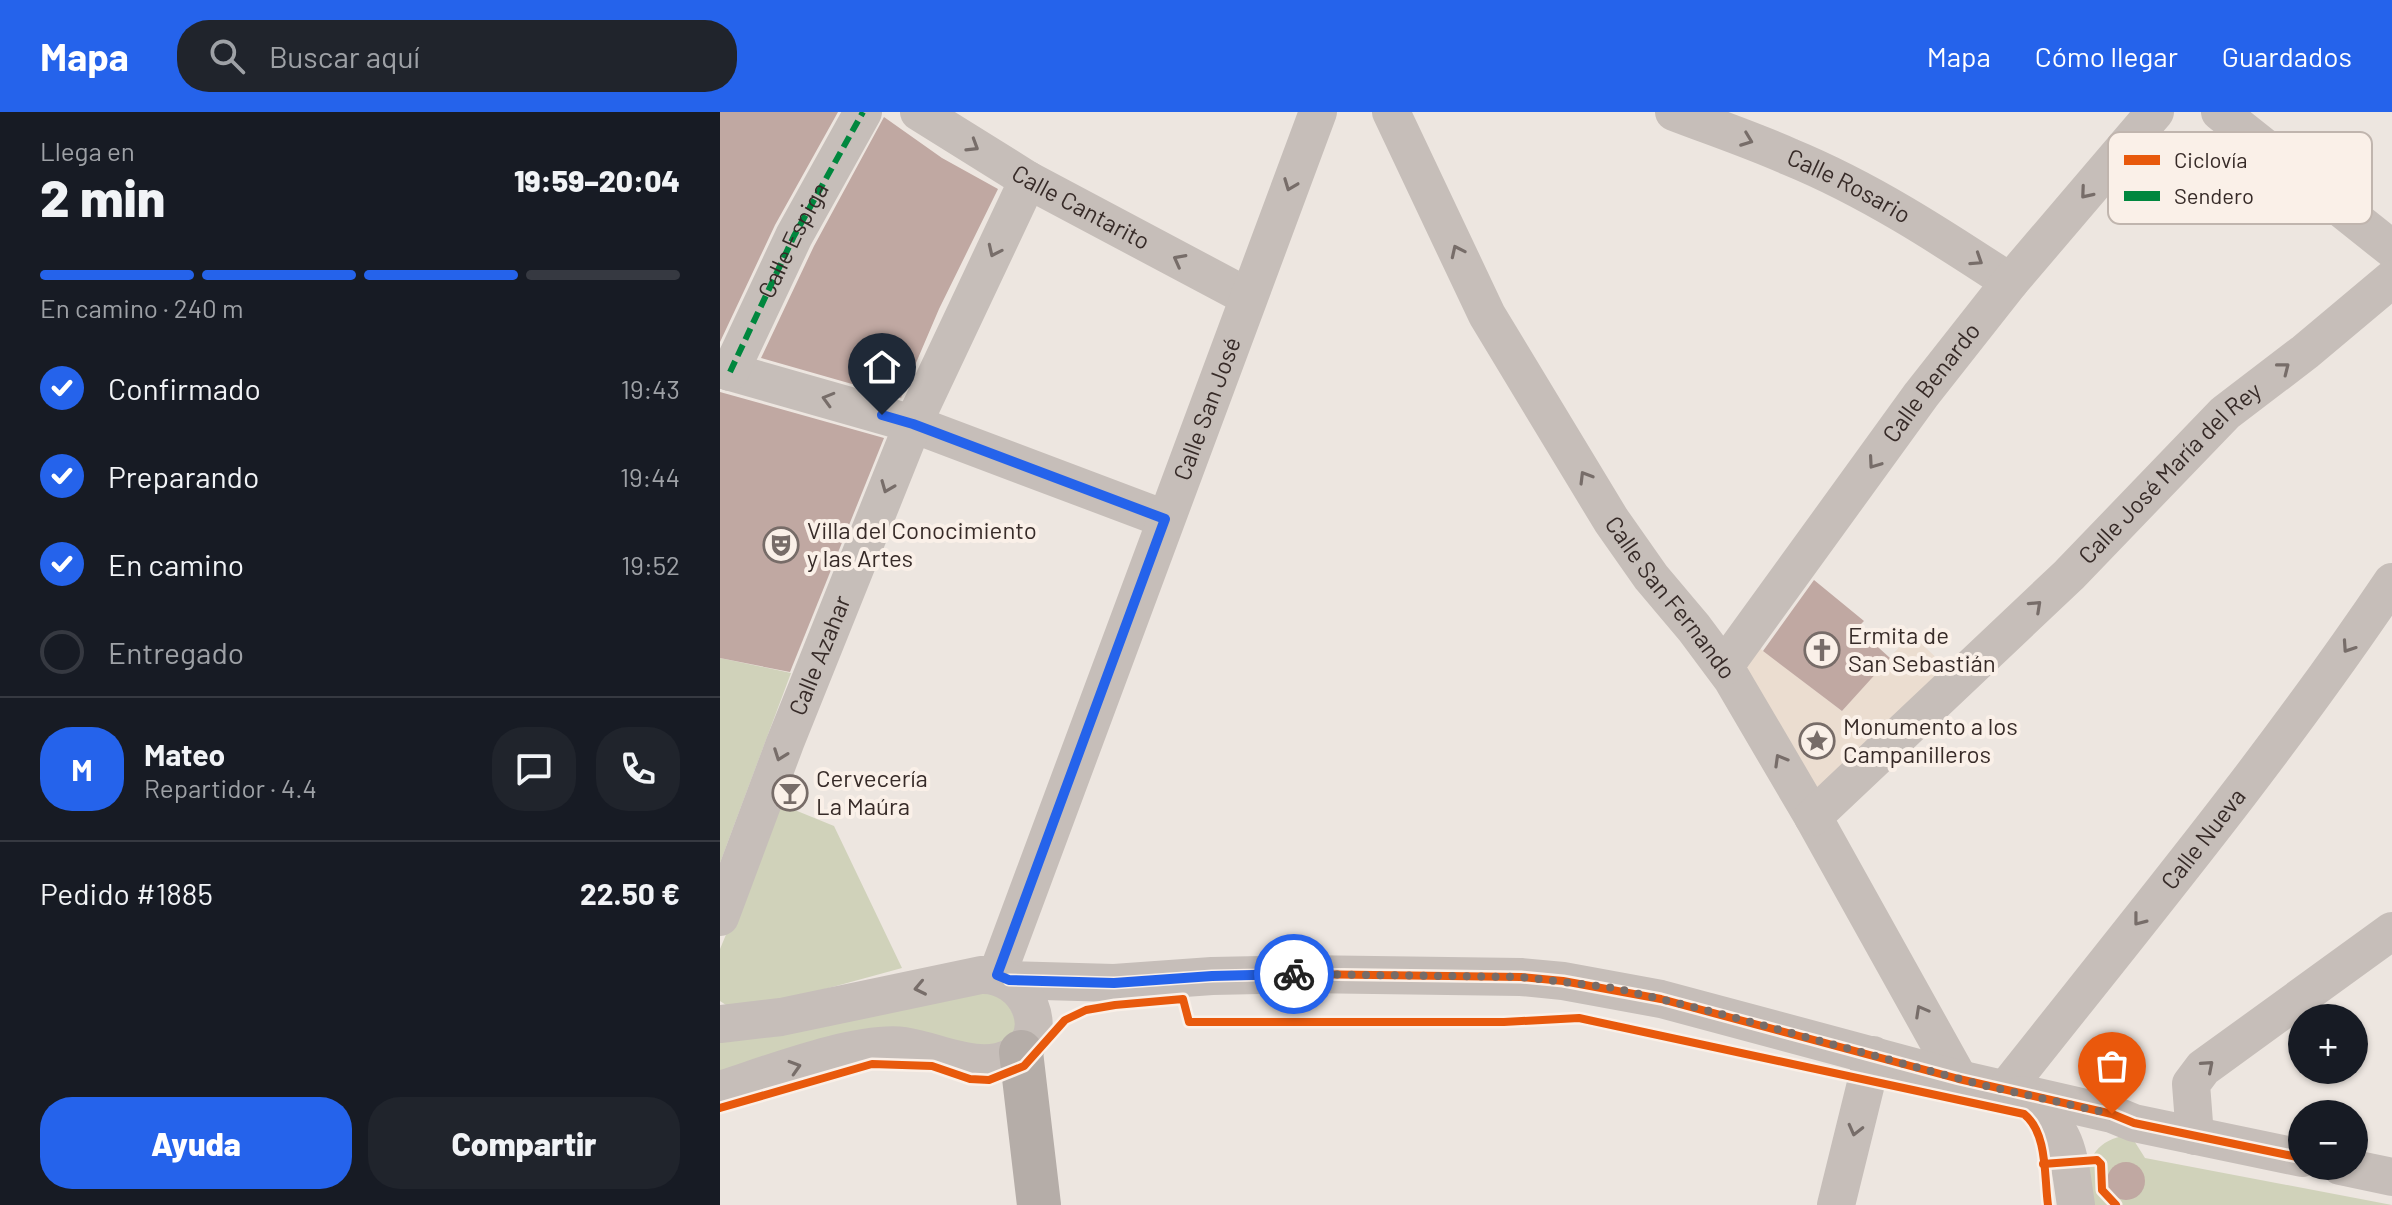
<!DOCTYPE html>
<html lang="es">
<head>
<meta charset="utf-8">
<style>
	body { margin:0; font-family:Barlow,sans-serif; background:#20242c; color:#f1f3f6; height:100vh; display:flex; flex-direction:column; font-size:30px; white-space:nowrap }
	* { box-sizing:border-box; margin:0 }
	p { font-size:26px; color:#9ea1a6 }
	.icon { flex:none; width:44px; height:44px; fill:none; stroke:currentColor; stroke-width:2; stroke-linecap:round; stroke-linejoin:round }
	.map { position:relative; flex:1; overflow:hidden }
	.side { display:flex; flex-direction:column; background:#171b24; width:720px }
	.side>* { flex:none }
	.buttons { position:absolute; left:1568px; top:892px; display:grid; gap:16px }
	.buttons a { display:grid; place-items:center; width:80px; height:80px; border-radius:50%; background:#171b24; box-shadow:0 2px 6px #0004; font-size:40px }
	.pin { position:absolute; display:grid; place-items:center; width:68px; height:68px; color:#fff; margin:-82px -34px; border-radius:50% 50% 50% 0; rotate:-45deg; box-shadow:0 0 8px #0007 }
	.pin .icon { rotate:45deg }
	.courier { position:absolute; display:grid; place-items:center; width:80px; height:80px; margin:-40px; border:6px solid #2563eb; border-radius:50%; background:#fff; color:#222; box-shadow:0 2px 10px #0007 }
	.head em { font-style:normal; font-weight:800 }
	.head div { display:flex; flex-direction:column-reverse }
	.head { display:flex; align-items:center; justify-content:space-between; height:136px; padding:0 40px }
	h1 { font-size:52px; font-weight:800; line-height:60px }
	.bar { display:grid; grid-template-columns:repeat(4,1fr); gap:12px 8px; align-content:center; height:96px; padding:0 40px }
	.bar i { height:10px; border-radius:6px; background:#363941 }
	.bar .current { background:#2563eb }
	.bar p { grid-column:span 4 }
	.line { display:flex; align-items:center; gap:20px; padding:0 40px; border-top:2px solid #363941 }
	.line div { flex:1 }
	.round { display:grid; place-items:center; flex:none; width:84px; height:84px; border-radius:32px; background:#20242c }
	ol { padding:0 40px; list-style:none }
	li { display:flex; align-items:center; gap:24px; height:88px }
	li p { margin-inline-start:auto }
	li .icon { padding:8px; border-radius:50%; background:#2563eb; color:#fff; stroke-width:4 }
	li:last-child { color:#9ea1a6 }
	li i { width:44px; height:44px; border:4px solid #363941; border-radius:50% }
	.cta { display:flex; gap:16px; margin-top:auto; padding:16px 40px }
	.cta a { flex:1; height:92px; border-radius:32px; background:#2563eb; color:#fff; font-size:32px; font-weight:800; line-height:92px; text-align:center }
	.cta a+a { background:#20242c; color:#f1f3f6 }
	header { display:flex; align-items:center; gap:48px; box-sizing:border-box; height:112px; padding:0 40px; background:#2563eb; color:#fff }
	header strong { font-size:38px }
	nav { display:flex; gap:44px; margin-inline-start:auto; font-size:28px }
	.search { width:560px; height:72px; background:#20242c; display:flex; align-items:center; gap:20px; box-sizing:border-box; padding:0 28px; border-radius:32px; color:#9ea1a6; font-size:30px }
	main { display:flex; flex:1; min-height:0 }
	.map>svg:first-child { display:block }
	.green { fill:#d0d2ba }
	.plaza { fill:#ebddd0 }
	.building { fill:#c0a8a2 }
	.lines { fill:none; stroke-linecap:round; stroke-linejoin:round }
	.minor { stroke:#c6beb9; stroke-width:38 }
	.major { stroke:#b5ada8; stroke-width:44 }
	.quiet { stroke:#00873e; stroke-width:6; stroke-dasharray:12 6; stroke-linecap:butt }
	.cycleway-casing { stroke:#faf0e8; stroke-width:13 }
	.cycleway { stroke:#e8590c; stroke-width:8 }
	.oneway { stroke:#776d69 }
	.done { stroke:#776c68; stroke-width:8; stroke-dasharray:0 14.4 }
	.route { stroke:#2563eb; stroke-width:10 }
	.labels { text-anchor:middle; stroke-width:8; stroke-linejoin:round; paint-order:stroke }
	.street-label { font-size:24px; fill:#372b28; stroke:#faf0e8 }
	.poi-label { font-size:24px; fill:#372b28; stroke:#faf0e8; text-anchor:start }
	.key { fill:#faf0e8; stroke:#c0b5ae; stroke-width:2 }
	.key-label { font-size:22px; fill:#372b28 }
</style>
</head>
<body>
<header>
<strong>Mapa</strong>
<div class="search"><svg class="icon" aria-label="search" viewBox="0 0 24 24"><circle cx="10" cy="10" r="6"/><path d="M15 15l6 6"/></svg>Buscar aquí</div>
<nav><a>Mapa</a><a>Cómo llegar</a><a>Guardados</a></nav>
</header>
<main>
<section class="side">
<div class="head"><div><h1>2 min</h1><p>Llega en</p></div><em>19:59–20:04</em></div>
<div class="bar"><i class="current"></i><i class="current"></i><i class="current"></i><i></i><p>En camino · 240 m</p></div>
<ol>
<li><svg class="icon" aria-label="check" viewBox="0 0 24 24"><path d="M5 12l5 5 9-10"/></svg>Confirmado<p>19:43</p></li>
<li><svg class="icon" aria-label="check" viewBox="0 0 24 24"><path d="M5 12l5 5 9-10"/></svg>Preparando<p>19:44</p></li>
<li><svg class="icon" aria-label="check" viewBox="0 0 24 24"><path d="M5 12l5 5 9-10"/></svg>En camino<p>19:52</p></li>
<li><i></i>Entregado</li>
</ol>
<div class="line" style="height:144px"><b class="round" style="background:#2563eb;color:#fff">M</b><div><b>Mateo</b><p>Repartidor · 4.4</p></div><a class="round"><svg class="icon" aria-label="chat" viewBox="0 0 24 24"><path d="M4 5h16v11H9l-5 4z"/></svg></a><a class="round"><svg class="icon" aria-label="phone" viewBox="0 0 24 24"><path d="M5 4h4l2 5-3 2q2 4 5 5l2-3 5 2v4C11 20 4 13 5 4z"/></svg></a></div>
<div class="line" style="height:104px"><div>Pedido #1885</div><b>22.50 €</b></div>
<div class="cta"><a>Ayuda</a><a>Compartir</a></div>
</section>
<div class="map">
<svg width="1672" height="1093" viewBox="0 0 1672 1093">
	<rect width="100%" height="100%" fill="#ede6e0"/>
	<g class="green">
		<path d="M0,546L71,561L0,751Z"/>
		<path d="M60,692L114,714L182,856L39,895H9L0,889V837Z"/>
		<path d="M281,877L298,913L285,932L0,965V924Z"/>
		<path d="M1402,1024L1413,1027L1425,1046L1672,1093H1369C1365,1062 1365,1033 1402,1024Z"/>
	</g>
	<path class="plaza" d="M1191,522L1238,566L1093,705L1012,567L1026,526L1122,599Z"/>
	<g class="building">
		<path d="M0,0H118L55,113L0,230Z"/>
		<path d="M164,5L222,46L278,77L219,197L181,286L41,246L94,134Z"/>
		<path d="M0,280L164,326L70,560L0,546Z"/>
		<path d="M1094,468L1144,509L1137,516L1170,546L1122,599L1043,539Z"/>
		<circle cx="1406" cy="1069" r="19"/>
	</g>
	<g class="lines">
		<g class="minor">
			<path id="s1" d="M199,0L308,68L528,185"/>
			<path id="s2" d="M671,0L767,203L891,408L931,465L974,516L1012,567L1093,705L1239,967"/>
			<path id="s3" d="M954,0C993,15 1032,28 1070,45C1148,77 1220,124 1290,170"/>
			<path d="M1500,0L1672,137"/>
			<path d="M0,257L193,312L445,407"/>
			<path id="s4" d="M10,260L74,124L143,0"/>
			<path id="s5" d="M1004,555L1201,283L1290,170L1435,0"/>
			<path id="s6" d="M1093,705L1349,463L1505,301L1585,240L1672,167"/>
			<path id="s7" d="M0,805L65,631L193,312L308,68"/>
			<path id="s8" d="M277,863L598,0"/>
			<path d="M289,868L394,871L492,864L581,862L801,865L843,869L941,887L1239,967L1392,1002L1414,1011L1582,1046"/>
			<path d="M0,912L61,905L261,863C308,861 335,924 292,945C258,962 218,939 184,934C137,928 47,963 0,978"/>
			<path id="s9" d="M1285,978C1417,811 1553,647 1672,470"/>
			<path d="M1301,983C1350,1020 1347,1035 1356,1093"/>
			<path d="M1475,1024L1471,972L1483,956L1672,819"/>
			<path d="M1620,1054L1672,1065"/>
			<path d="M1116,1093L1153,943"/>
		</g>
		<path class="major" d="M301,940L319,1093"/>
		<path class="quiet" d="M10,260L74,124L143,0"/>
		<defs>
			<g id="cycleway">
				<path d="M289,868L394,871L492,864L581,862L801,865L843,869L941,887L1239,967L1392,1002L1414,1011L1582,1046"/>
				<path d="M0,996L152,952L212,954L250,967L269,968L304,954L345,908L366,898L395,893L463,887L469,910H784L859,906L1304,1002C1328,1021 1324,1065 1328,1093"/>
				<path d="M1323,1052L1377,1048L1381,1052L1382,1078L1396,1093"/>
			</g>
		</defs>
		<use href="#cycleway" class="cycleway-casing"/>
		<use href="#cycleway" class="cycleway"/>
	</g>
	<defs><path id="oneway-chevron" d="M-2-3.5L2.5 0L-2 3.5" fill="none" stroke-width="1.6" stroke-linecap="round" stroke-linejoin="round" transform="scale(2)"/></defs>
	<g class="oneway">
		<use href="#oneway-chevron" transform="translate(1027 28) rotate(21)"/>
		<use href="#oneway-chevron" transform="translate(253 34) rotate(32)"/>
		<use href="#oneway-chevron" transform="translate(570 73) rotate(111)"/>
		<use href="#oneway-chevron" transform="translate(1366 81) rotate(130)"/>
		<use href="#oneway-chevron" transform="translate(274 139) rotate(115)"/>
		<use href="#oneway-chevron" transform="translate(737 139) rotate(-115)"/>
		<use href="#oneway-chevron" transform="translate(459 148) rotate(-152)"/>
		<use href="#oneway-chevron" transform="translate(1257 148) rotate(33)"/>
		<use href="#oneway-chevron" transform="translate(1564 256) rotate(-38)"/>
		<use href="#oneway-chevron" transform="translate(108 287) rotate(-164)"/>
		<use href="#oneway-chevron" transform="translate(1154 351) rotate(125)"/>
		<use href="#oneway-chevron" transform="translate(865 365) rotate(-121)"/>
		<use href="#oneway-chevron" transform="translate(167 375) rotate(112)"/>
		<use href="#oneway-chevron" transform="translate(1316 494) rotate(-43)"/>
		<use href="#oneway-chevron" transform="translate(1628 535) rotate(124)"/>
		<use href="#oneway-chevron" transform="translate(60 643) rotate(110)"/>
		<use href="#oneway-chevron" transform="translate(1060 648) rotate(-120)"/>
		<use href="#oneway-chevron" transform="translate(1419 808) rotate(128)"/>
		<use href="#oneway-chevron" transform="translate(200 876) rotate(168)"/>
		<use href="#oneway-chevron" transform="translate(1201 899) rotate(-119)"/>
		<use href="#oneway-chevron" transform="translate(1488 954) rotate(-41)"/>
		<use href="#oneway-chevron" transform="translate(75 955) rotate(-17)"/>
		<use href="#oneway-chevron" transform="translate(1135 1018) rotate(104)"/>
	</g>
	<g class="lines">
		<path class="done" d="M574,862L801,865L895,876L998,901L1262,973L1392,1002"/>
		<path class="route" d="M162,303L193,312L445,407L277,863L289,868L394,871L492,864L574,862"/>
	</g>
	<defs>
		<symbol id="theatre-ring" viewBox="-11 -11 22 22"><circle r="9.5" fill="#faf0e8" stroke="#776c68" stroke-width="1.5"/><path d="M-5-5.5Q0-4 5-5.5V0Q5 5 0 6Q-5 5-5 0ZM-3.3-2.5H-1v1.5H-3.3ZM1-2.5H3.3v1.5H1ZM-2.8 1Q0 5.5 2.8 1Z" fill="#776c68"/></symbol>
		<symbol id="church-ring" viewBox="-11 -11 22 22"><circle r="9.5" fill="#faf0e8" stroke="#776c68" stroke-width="1.5"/><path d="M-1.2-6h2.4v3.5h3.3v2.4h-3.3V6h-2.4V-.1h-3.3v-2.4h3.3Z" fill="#776c68"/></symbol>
		<symbol id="sight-ring" viewBox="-11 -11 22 22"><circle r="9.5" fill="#faf0e8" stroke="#776c68" stroke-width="1.5"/><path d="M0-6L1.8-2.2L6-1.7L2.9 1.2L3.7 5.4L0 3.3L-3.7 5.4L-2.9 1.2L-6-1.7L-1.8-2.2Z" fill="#776c68"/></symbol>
		<symbol id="bar-ring" viewBox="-11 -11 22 22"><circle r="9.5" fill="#faf0e8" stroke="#776c68" stroke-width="1.5"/><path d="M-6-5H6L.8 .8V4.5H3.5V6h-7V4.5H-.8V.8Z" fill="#776c68"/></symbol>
	</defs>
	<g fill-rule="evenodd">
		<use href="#theatre-ring" x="41" y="413" width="40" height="40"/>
		<use href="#church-ring" x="1082" y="518" width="40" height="40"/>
		<use href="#sight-ring" x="1077" y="609" width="40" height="40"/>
		<use href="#bar-ring" x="50" y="661" width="40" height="40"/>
	</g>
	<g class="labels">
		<g class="street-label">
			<text dy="8" stroke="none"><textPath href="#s3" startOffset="190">Calle Rosario</textPath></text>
			<text dy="8" stroke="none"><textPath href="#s1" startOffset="188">Calle Cantarito</textPath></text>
			<text dy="8" stroke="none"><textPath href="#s4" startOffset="146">Calle Espiga</textPath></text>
			<text dy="8" stroke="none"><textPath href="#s5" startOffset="352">Calle Benardo</textPath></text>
			<text dy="8" stroke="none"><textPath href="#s8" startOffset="604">Calle San José</textPath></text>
			<text dy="8" stroke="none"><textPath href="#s6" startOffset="496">Calle José María del Rey</textPath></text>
			<text dy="8" stroke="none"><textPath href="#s2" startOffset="562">Calle San Fernando</textPath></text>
			<text dy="8" stroke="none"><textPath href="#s7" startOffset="280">Calle Azahar</textPath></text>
			<text dy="8" stroke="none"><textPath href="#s9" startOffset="320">Calle Nueva</textPath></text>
		</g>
		<g class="poi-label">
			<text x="87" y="427">Villa del Conocimiento<tspan x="87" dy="28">y las Artes</tspan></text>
			<text x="1128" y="532">Ermita de<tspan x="1128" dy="28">San Sebastián</tspan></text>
			<text x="1123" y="623">Monumento a los<tspan x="1123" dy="28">Campanilleros</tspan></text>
			<text x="96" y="675">Cervecería<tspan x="96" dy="28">La Maúra</tspan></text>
		</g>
	</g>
	<rect x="1388" y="20" width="264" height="92" rx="12" class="key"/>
	<rect x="1404" y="43" width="36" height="10" fill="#e8590c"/>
	<rect x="1404" y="79" width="36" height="10" fill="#00873e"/>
	<g class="key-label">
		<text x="1454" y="56">Ciclovía</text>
		<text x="1454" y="92">Sendero</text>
	</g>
</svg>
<div class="buttons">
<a>+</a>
<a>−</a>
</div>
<div class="pin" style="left:1392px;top:1002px;background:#ea580c"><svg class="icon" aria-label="bag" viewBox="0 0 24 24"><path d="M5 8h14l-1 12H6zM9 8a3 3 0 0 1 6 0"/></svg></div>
<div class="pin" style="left:162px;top:303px;background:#1f2937"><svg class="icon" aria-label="home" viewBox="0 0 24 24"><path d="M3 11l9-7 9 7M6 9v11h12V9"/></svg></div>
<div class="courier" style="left:574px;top:862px"><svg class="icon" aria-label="bike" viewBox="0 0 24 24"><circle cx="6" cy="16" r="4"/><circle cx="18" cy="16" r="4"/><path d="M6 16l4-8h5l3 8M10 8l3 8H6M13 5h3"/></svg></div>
</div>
</main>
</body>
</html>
